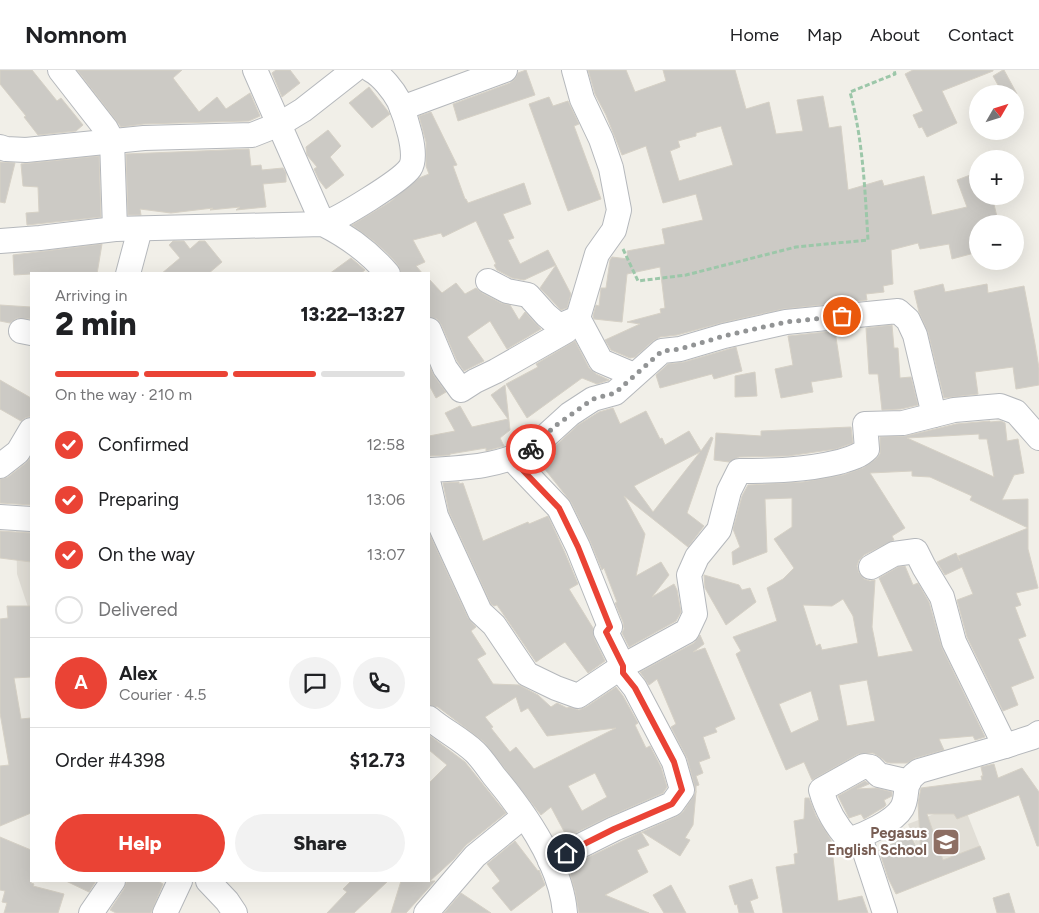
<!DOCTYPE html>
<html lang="en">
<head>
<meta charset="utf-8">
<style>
	body { margin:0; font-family:Figtree,sans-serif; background:#f2f2f2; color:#202124; height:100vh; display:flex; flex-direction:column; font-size:19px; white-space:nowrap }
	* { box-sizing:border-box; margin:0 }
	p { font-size:16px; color:#757577 }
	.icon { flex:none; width:28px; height:28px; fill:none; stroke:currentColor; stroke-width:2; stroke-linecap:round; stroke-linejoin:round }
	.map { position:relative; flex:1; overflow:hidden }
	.sheet { position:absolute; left:30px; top:202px; width:400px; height:610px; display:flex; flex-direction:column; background:#fff; border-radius:0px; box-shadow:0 5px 20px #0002 }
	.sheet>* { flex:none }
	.needle { width:32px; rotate:51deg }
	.controls { position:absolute; left:969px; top:15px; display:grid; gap:10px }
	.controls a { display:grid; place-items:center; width:55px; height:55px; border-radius:50%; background:#fff; box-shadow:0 5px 20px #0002; font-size:25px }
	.pin { position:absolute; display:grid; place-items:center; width:42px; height:42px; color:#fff; margin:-21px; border:2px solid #fff; border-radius:50%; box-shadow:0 1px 5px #0007 }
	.courier { position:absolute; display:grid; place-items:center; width:50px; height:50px; margin:-25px; border:4px solid #ea4335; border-radius:50%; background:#fff; color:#222; box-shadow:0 1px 6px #0007 }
	.summary em { font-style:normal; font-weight:800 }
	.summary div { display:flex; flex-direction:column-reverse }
	.summary { display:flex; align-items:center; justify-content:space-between; height:85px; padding:0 25px }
	h1 { font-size:32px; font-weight:800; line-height:38px }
	.bar { display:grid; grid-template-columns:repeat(4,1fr); gap:8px 5px; align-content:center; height:60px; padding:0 25px }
	.bar i { height:6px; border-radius:4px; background:#e0e0e0 }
	.bar .selected { background:#ea4335 }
	.bar p { grid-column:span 4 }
	.line { display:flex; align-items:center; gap:12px; padding:0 25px; border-top:1px solid #e0e0e0 }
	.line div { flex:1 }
	.round { display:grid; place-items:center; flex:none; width:52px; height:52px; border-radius:26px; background:#f2f2f2 }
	ol { padding:0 25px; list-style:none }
	li { display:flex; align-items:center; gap:15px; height:55px }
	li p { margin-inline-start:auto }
	li .icon { padding:5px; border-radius:50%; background:#ea4335; color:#fff; stroke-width:4 }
	li:last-child { color:#757577 }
	li i { width:28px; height:28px; border:2px solid #e0e0e0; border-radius:50% }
	.action { display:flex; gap:10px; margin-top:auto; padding:10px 25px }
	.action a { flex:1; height:58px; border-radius:30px; background:#ea4335; color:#fff; font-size:20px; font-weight:800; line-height:58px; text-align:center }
	.action a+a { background:#f2f2f2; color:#202124 }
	header { display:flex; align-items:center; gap:30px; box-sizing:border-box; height:70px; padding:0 25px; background:#fff; border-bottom:1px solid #e0e0e0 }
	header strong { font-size:24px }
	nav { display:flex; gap:28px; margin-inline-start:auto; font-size:18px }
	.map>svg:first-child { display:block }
	.education { fill:#e1ded6 }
	.building { fill:#cccac5; stroke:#d6d1c6; fill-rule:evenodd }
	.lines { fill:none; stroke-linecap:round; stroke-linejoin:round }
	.minor-casing { stroke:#b5b8bc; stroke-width:26 }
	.path { stroke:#9cc7a9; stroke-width:3; stroke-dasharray:5 2.5; stroke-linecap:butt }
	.minor { stroke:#fff; stroke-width:24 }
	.done { stroke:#929495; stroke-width:5; stroke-dasharray:0 9 }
	.route { stroke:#ea4335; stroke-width:6 }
	.labels { text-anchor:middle; stroke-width:4.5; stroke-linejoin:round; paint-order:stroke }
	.education-label { font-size:15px; font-weight:bold; fill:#785e54; stroke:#fff; text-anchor:end }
</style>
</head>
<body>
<header>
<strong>Nomnom</strong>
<nav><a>Home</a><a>Map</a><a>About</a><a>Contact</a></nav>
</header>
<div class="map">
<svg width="1039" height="843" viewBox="0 0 1039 843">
	<rect width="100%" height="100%" fill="#f1efe8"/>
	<g class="education">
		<path d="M16,452L31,453V559L29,540L17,504Z"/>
		<path d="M963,733L985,789L929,811L908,754Z"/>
	</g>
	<g class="building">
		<path d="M0,0H32L57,31L61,28L83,55L76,61L38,65L24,47L26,46L0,14Z"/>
		<path d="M77,0H182L173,8L199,42L217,27L226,39L250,23L260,46L249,51L144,54L121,57Z"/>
		<path d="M276,0H290L300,13L282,27L272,3Z"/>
		<path d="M526,0L535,25L458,51L453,34L510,13L515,9L518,3Z"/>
		<path d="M588,0H626L635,22L666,11L663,0H735L746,39L769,32L776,64L803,61L797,30L823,26L829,58L841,56L848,120L882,110L884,116L924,106L932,145L967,137L957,110L978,102V126H992L998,151L978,154V182L952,189L949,174L920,179L918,173L891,180L893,214L883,216L884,222L866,224L867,230L783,239L721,253L677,265L660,267L653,271L635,287L630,288L611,280L605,270L640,254L627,252L661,243L660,239L665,238L660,197L627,204L622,252L594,249L593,246L596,235L599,236L601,218H606L610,190L612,187L628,189L627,181L665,174L662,159L703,150L696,124L663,133L646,76L622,85L606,45L595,24ZM721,56L733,95L679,111L670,81L680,77L678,71L696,66V63Z"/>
		<path d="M913,0H993V1L942,21L957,53L927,67L922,57L919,58L913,45L923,41L905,4Z"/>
		<path d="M1003,0H1004L1017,24H1003L993,6Z"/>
		<path d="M369,17L390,44L372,58L349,33Z"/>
		<path d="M549,27L553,36L568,31L579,54L574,56L601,129L568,141L529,34Z"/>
		<path d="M431,42L457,95L453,96L465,129H466L468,133L524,113L531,134L503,144L514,168L508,170L520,194L548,180L571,224L567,238L561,240L540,218L556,195L524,210L512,208L497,200L494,195L496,194L476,151L443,167L441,163L413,170L425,192L416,196L423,204H401L398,195L391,187L375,172L352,155L390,132L419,108L429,104L426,96V72L419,46Z"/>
		<path d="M328,60L341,76L330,87L344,105L326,119L319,110L314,99L317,97L307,85L306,77Z"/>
		<path d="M249,79L251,96L261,95L262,100L283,98L286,103V112L263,114L266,137L236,140L240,137L210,140L213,138L171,143L140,139L141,145H128L126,84Z"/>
		<path d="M99,86L101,147L27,155L26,143L39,142L38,117L23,116L21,94Z"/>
		<path d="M0,92L15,93L5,133L0,132Z"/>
		<path d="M173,171H184L190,179L199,171H205L222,192L208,204H161L180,188L169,175Z"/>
		<path d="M102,174L97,204H31L14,205L13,185Z"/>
		<path d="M351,188L365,200L360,204H329Z"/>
		<path d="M429,209L442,223L456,213L465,224L476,218L482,223L501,233L510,235L519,250L525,242L541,259L507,279L490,251L467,267L484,291L464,301L457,291L441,254L437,249L429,247Z"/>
		<path d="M943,214L945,222L987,214L988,223L1024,216L1035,274L1039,298V315L1016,319L1013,297L975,302L978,324L944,328L928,262L919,242L914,221Z"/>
		<path d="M0,235L31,237V249L17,248L10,253L0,251Z"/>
		<path d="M892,255L894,278H898L900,308L911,307L918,335L901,339L882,340L878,304H869L866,258Z"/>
		<path d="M835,261L842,307L811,312L813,322L781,328L775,299L793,295L788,266Z"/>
		<path d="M575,271L589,298L596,304L609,310L597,314L582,308L527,348L506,314L538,297L536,294Z"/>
		<path d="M736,277L742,301L714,309L712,304L660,318L656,305L668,294L684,292Z"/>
		<path d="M429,295L434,306L446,322L436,328L429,315Z"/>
		<path d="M755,302L757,326L735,327V306Z"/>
		<path d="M0,310L31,328V346L25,348L21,351L0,339Z"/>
		<path d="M505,315L510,360L500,368L504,376L486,381V378L450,384V385L429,386V366L455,361L445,343L460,336L472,357L508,349L491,325Z"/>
		<path d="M613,338L620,354L646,341L660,369L662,368L665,375L689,361L701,381L711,367L713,368L687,443L704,456L688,477L624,426L645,464L636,506L661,492L669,505L652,527L674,514L677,520L681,542L676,551L629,577L622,563L624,559L623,552L615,533L617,532L604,498L602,500L590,471L571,432L544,398L542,400L536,394L578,355L599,342ZM700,382L653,442L634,416Z"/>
		<path d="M990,351V352L1001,351L1005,353L1007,371L1018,369L1024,403L1014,405L1002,430L1028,429V479L1038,518L1016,523L1021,535L1015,537L1026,566L1018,569L1034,608L1011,617L1018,635L1003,641L967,567L957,530L973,524L962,497L945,505L937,492L956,483L960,491L958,486L1028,458L970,430L972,426L930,407L912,406V401L870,403L905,458L892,466L894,470L864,485L859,490L857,496L859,503L864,509L870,511L875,510L872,557L878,587L913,581L879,508L898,497L905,496L913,515L918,513L929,532L942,578L985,667L975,670L973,666L939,669L944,680L915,688L907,693H890L886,692L880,687L873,683L858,684L812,710L804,692L786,700L736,584L741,581L733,567L777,551L767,518L783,509L794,498L774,469L792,457V428L765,429L767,482L733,495L732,482L740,477L733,459L742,426L748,415L803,412L843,405L863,398L876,389L880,384V367L906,366L956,354ZM979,364V369H987L994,407L907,368ZM843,529L853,546L858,573L822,580L820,574L816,576L803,535L832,536ZM867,610L875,651L847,656L839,615ZM811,621L819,650L791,663L779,634Z"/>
		<path d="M851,357L853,373L836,379L788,386L739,387L729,392L714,390L716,363L761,366V361Z"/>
		<path d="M31,387V435L0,433V409L8,407L26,393Z"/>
		<path d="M459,412V414L463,413L483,471L528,452L529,454L548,446L565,483L578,514L569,519L593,558L594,568L605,591L588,603L565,572L536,592L497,535L494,536L491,534L449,442L443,413Z"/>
		<path d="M0,461L31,463V492L0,488Z"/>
		<path d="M429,463L468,548L476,557L471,561L486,584L477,589L493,614L519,615L538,625L551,637L557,633L567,638L569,637L579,640L586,637L616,617L623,626L638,653L635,655L646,678L650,676L661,697L667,717L663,723L608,747L567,767L551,737L541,745L484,672L438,637L429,635ZM516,627L521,642L528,638L547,666L616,658L534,699L516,677L510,682L491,658L493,657L485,647ZM595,703L607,727L582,741L568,716Z"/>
		<path d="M704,505L739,515L742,520L750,518L756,532L726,555L705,518Z"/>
		<path d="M7,536H31V607L14,608L21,649L31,648V743L0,756V696L9,695L0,643V549L8,548Z"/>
		<path d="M700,565L704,574L693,582L705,578L735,649L715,658L717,662L703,667L710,688L699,692L703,703L696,706L699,715L696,716V722L687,688L671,657L676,654L657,609L649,615L640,602L694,573Z"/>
		<path d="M429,665L465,692L506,743L466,775L454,789L430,811H435L406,843H391L401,811H429V713L447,695L429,680Z"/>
		<path d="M994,694L998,708L1022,698L1039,722V776H1037L1019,725L957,749L954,744H927L943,790L980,776L985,789L896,824L888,808L879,780L910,765L921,786L918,733L921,718L982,710L981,706H983L981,697Z"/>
		<path d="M865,711L869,714L857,719L876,718L892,722V726L884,730L886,735L884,737L864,749L861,744L849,748L838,726Z"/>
		<path d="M696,722L693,755L685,768L690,770L680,786L642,762L678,746L683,742Z"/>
		<path d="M805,728H809L816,746L831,770L838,831L862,826L868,843H783L776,797L795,794L794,784L798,783L794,751L804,749Z"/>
		<path d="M641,762L649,775L637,780L648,802L605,825L649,843H579L575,821L568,797Z"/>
		<path d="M0,767L31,780V813L34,814L33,816L64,824L58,843H4L7,833L2,832L5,821L0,820Z"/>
		<path d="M515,771L538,801L539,800L545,815L511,841L492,818L500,811L487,794Z"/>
		<path d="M752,809L758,828L750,831L754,843H739L737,834L735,835L729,816Z"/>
		<path d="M66,811H96L89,822Z"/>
		<path d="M127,811H158L163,814L151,843H116L110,840L124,819Z"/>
		<path d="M351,811H388L354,843H327L347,822L343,819Z"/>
		<path d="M671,815L686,843H664L653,825Z"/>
		<path d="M461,823L491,843H444Z"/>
		<path d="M1009,823L1015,843H997L993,828Z"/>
	</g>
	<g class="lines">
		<defs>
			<g id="minor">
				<path d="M60,0L106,59L112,70L115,159"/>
				<path d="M255,0L323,154C339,149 401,111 410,98C419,85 405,45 399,31C393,20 382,6 371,0"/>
				<path d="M402,38L505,0"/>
				<path d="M0,77L6,79L26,80L144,68L252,65L280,54L303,40L354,0"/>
				<path d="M0,171L40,168L115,159L323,154C347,166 371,184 388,204"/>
				<path d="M128,204L140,159"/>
				<path d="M488,211L507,221L528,225L546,245L559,256L578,248L601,291L634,305"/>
				<path d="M429,260L445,298L461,320L475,311L496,301L566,261L578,248L597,184L614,160L619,140L611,98L601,69L582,29L574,0"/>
				<path d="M21,261L31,263"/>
				<path d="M0,396L18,382L31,360"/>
				<path d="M429,400C463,398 498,397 529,380"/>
				<path d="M429,415L436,446L480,542L494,555L527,604L556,618L578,626L623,596L687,561L695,544L689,505L697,487L719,460L729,421L739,401C773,401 806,400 839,392C849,389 859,387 867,379L865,354L903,353L954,340L1000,336L1016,342L1039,368"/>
				<path d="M0,447L31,449"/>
				<path d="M871,497L894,484L916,481L924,497L942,527L954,572L1005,676"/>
				<path d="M429,648C443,660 461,669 475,682C482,689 488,698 494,706C525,743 561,794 565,843"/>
				<path d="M909,712L879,705L871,697L864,696L821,720C826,738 836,756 849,770C864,765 894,752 902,738C910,724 900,714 919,701L1005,676L1033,667L1039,663"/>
				<path d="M860,767L885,843"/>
				<path d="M550,791L614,759L672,734L682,720L674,692L635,618L623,603V596L606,562L610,557L578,477L559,438L516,393L570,344L593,329L615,323L662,281L680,279L724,266L786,252L898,241L908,250L915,265L934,345"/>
				<path d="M208,811L227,831L235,843"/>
				<path d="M91,843L113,811"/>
				<path d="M165,843L180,811"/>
				<path d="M426,843L475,786L524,746"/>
			</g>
		</defs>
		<use href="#minor" class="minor-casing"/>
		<path class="path" d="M623,179L638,211L686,205L796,177L868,170C865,121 863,70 850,22L895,4L894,0"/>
		<use href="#minor" class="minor"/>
	</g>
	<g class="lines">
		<path class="done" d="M531,379L555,356L593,329L615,323L662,281L680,279L724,266L786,252L842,246"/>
		<path class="route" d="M531,379L516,393L559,438L578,477L610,557L606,562L623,596V603L635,618L674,692L682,720L672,734L614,759L566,783"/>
	</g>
	<defs>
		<symbol id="school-square" viewBox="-11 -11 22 22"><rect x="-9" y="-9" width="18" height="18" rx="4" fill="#8d6e63" stroke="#fff"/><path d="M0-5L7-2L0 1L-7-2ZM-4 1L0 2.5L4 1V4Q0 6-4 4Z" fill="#fff"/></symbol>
	</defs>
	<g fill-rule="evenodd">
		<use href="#school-square" x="930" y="756" width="32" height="32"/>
	</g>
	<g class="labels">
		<g class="education-label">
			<text x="927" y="768">Pegasus<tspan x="927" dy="17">English School</tspan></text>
		</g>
	</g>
</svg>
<div class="controls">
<a><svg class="needle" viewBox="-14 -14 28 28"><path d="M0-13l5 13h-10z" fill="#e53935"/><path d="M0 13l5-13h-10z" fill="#757577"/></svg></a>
<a>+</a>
<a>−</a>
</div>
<div class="pin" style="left:842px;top:246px;background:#ea580c"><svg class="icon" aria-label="bag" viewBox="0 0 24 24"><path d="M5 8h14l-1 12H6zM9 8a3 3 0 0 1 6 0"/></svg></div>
<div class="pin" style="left:566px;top:783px;background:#1f2937"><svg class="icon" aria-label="home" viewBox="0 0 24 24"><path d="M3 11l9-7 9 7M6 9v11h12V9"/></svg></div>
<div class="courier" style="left:531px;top:379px"><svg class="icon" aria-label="bike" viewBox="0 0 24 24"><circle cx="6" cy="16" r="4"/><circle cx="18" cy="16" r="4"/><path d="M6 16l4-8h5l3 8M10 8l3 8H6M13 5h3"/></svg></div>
<section class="sheet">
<div class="summary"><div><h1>2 min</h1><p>Arriving in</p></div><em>13:22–13:27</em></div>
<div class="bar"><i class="selected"></i><i class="selected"></i><i class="selected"></i><i></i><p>On the way · 210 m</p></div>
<ol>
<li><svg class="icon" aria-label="check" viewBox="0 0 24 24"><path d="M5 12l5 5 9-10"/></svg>Confirmed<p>12:58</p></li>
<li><svg class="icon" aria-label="check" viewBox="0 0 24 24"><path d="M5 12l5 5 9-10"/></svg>Preparing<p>13:06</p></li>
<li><svg class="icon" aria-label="check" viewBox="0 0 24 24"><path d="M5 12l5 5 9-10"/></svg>On the way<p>13:07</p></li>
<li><i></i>Delivered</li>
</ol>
<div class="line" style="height:90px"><b class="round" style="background:#ea4335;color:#fff">A</b><div><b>Alex</b><p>Courier · 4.5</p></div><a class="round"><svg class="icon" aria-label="chat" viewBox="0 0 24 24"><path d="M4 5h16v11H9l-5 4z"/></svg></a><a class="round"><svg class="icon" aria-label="phone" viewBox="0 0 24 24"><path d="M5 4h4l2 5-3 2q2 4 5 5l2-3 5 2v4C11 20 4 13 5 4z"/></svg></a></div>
<div class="line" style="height:65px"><div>Order #4398</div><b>$12.73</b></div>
<div class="action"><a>Help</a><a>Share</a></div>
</section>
</div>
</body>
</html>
